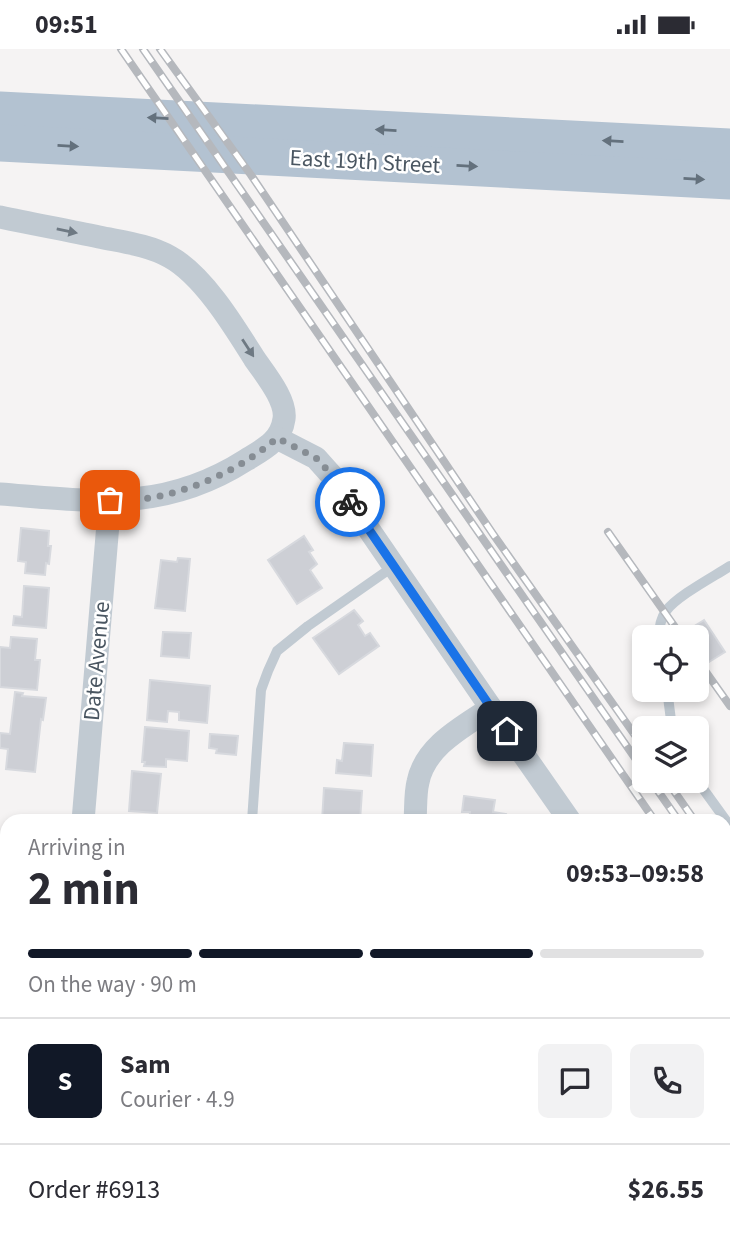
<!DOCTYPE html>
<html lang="en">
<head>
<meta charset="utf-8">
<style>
	body { margin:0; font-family:"Source Sans 3",sans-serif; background:#f2f2f3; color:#2b2b33; height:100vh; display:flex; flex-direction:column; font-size:26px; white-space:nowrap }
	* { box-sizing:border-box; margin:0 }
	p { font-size:23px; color:#7c7c81 }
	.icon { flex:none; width:38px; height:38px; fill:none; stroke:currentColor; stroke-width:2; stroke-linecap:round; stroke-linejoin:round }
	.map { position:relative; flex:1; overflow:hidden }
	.drawer { position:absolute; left:0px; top:765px; width:732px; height:436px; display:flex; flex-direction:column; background:#fff; border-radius:21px 21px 0 0; box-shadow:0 4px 10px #0003 }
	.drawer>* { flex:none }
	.buttons { position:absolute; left:632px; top:576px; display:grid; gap:14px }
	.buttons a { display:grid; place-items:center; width:77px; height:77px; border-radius:10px; background:#fff; box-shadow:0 4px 10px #0003; font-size:35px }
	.pin { position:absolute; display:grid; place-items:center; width:60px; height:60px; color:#fff; margin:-30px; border-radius:14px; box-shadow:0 4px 10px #0006 }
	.courier { position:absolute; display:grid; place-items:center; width:70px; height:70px; margin:-35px; border:5px solid #1a73e8; border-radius:50%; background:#fff; color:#222; box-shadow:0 2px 9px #0007 }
	.head em { font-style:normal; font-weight:700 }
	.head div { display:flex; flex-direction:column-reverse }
	.head { display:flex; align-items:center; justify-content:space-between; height:119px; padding:0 28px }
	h1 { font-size:46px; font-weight:700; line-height:52px }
	.bar { display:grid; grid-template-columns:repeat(4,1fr); gap:10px 7px; align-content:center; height:84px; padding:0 28px }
	.bar i { height:9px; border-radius:5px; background:#e1e1e2 }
	.bar .current { background:#111827 }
	.bar p { grid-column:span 4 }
	.line { display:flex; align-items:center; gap:18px; padding:0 28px; border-top:2px solid #e1e1e2 }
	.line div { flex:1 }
	.round { display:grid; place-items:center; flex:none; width:74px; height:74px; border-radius:10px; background:#f2f2f3 }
	.status { display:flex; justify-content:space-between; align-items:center; height:49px; padding:0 35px; background:#fff; direction:ltr }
	.status svg { height:19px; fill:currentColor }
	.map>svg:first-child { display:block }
	.building { fill:#cdcfd5; stroke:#d7d9de; stroke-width:2 }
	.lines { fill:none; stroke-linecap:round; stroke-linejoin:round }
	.service { stroke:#c1cad2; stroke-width:10 }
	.minor { stroke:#c1cad2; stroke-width:23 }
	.primary { stroke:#b3c2d1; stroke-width:37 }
	.rail-casing { stroke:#b5b8bd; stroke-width:8 }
	.rail { stroke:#fff; stroke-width:5; stroke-dasharray:16; stroke-linecap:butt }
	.oneway { fill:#64717d }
	.oneway2 { fill:#6e7983 }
	.done { stroke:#868d94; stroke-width:7; stroke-dasharray:0 12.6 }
	.route { stroke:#1a73e8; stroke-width:9 }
	.labels { text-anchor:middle; stroke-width:5; stroke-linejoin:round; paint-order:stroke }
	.street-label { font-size:23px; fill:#4a5661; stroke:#fff }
</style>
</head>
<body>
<div class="status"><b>09:51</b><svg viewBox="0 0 49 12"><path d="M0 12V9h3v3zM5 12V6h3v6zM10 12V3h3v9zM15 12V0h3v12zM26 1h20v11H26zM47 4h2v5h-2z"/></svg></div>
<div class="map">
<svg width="730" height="1200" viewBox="0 0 730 1200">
	<rect width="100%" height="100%" fill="#f5f3f3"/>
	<g class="building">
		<path d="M21,479L49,482L48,497H51L49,515L46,514L45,526L25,524L26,513L18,512Z"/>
		<path d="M304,487L313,501L309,503L317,515L310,521L322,539L297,555L268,511Z"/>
		<path d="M178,509L190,510L185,562L155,559L161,511L177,513Z"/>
		<path d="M24,537L49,539L46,579L13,576L14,567L22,568Z"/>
		<path d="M354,561L363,572L358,576L365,587L370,584L379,597L339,625L313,589Z"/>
		<path d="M704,571L725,603L709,613L696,594V588H692L688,581Z"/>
		<path d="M163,583L191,584L189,609L161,607Z"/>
		<path d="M11,588L37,590L35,611H40L37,641L0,638V598L10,599Z"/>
		<path d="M150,631L210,637L207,674L179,671V663L168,662L167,673L147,671Z"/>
		<path d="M15,643L23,644L22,647L46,649L43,671L41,670L35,723L6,720L8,700L0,699V684L10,685Z"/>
		<path d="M145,678L189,682L187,712L166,710V718L144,717L145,713H142Z"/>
		<path d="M210,685L238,687L236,706L216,704L217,700L209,699Z"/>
		<path d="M344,694L373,696L371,727L336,724L337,711L342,712Z"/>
		<path d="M132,722L161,725L157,764L129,762Z"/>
		<path d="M324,739L362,742L360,772H322Z"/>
		<path d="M464,747L495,751L493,763L506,765L505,772H469L470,763H462Z"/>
		<path d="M0,798H2L0,812L7,813V844L0,843Z"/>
		<path d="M1,856L7,857V898L0,897Z"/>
		<path d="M0,907L7,908V928H0Z"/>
		<path d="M0,952L7,953V990H0Z"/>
		<rect x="0" y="1052" width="7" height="37"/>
		<path d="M277,1194H299L298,1200H276Z"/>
		<path d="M302,1194H341L340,1200H302Z"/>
		<path d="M437,1194H467V1200H415V1197L436,1199Z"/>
	</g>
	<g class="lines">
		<g class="service">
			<path d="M659,588C659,579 661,569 666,562C677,547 713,528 730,517"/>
			<path d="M667,640L672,679"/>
			<path d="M696,730L730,777"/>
			<path d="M252,772L261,641L268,622L277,602L308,577L394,517"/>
			<path d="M215,1200L216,1194"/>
			<path d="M542,1200L543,1194"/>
		</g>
		<g class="minor">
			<path d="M0,168C33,175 66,181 99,188C123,193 149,196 170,208C203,226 234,277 254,309C264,324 287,351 284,370C281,392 264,400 246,411C163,464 92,452 0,445"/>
			<path d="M277,389L316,409L333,428L491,659L570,772"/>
			<path d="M83,772L110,451"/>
			<path d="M415,772C416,759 415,745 418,733C425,697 463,678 491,659"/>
			<path d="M724,994L730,1002"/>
			<path d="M695,1194L700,1200"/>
			<path d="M47,1200L48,1194"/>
			<path d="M378,1200L379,1194"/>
		</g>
		<g class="primary">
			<path d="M0,61L730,98"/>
			<path d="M0,94L730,132"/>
		</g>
		<defs>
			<g id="rail">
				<path d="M121,0L655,772"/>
				<path d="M143,0L644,722"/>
				<path d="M160,0L251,126L493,485L644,699"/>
				<path d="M608,483L682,588"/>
				<path d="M696,609L730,657"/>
				<path d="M651,732L679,772"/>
				<path d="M667,732L695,772"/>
				<path d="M724,814L730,822"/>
				<path d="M724,838L730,846"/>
				<path d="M724,871L730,879"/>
			</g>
		</defs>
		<use href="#rail" class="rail-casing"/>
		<use href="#rail" class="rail"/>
	</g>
	<defs><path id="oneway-solid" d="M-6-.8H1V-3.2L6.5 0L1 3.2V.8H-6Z" transform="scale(1.75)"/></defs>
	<g class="oneway">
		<use href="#oneway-solid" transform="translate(158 69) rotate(-177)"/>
		<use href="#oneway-solid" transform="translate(386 81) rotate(-177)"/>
		<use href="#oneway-solid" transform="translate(613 92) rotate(-177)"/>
		<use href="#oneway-solid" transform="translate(68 97) rotate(3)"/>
		<use href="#oneway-solid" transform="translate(467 117) rotate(3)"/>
		<use href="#oneway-solid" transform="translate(694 130) rotate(3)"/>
	</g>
	<g class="oneway2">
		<use href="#oneway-solid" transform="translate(67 182) rotate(12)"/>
		<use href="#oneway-solid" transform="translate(248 299) rotate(57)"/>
	</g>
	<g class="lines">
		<path class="done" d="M110,451C120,451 132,452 143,450C191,443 240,421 277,389L316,409L334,428L350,453"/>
		<path class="route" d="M350,453L507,682"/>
	</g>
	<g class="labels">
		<g class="street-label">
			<text transform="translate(365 112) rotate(3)" y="8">East 19th Street</text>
			<text transform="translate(96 612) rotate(-85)" y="8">Date Avenue</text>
		</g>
	</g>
</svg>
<div class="buttons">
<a><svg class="icon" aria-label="locate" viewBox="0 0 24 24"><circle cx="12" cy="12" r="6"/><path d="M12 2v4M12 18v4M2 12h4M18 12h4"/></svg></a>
<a><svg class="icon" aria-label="layers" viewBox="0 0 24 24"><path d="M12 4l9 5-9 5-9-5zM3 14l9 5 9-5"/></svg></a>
</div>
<div class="pin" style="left:110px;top:451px;background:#ea580c"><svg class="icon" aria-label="bag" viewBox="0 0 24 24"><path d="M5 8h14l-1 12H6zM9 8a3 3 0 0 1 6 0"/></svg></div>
<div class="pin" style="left:507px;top:682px;background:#1f2937"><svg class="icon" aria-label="home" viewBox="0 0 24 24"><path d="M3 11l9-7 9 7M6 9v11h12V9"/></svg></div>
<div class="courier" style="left:350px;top:453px"><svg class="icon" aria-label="bike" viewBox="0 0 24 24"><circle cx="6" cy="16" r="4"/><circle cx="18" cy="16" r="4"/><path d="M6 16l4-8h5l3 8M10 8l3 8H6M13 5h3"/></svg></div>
<section class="drawer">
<div class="head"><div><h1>2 min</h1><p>Arriving in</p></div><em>09:53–09:58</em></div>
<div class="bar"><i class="current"></i><i class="current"></i><i class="current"></i><i></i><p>On the way · 90 m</p></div>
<div class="line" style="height:126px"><b class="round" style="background:#111827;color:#fff">S</b><div><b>Sam</b><p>Courier · 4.9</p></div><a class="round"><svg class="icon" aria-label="chat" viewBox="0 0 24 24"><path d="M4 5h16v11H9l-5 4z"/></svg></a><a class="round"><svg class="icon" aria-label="phone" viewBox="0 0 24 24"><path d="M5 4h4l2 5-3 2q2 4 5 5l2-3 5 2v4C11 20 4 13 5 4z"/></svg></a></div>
<div class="line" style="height:91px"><div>Order #6913</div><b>$26.55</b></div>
</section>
</div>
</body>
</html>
